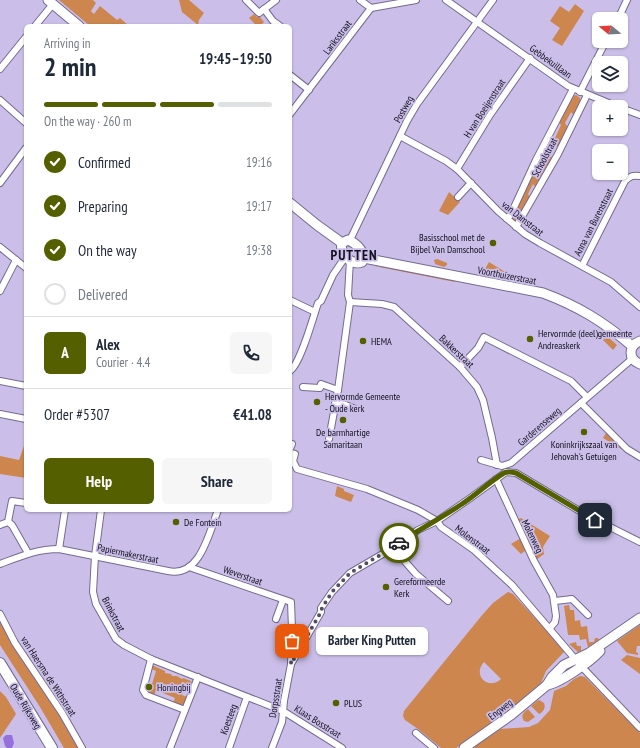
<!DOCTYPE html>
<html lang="en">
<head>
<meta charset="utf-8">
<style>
	body { margin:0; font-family:"PT Sans Narrow",sans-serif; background:#f6f6f7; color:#1f2937; height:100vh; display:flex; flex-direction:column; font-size:15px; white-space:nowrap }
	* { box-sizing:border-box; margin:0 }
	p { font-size:13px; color:#747a83 }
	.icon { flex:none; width:22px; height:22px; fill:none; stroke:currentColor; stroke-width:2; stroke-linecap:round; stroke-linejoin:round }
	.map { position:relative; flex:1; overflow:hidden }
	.panel { position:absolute; left:24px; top:24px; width:268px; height:488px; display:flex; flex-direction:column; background:#fff; border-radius:6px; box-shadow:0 1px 3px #0004 }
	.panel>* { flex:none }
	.needle { width:26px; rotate:288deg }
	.buttons { position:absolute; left:592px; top:12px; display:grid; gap:8px }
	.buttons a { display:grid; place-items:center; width:36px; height:36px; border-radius:6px; background:#fff; box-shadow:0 1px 3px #0004; font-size:20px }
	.pin { position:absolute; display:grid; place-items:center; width:34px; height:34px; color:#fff; margin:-17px; border-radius:8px; box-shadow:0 2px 6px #0006 }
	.courier { position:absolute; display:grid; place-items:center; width:40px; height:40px; margin:-20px; border:3px solid #545f00; border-radius:50%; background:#fff; color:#222; box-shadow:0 1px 5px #0007 }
	.bubble { position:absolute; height:28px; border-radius:6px; background:#fff; box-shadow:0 1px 3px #0004; font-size:13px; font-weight:600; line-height:28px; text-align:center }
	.head em { font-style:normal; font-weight:600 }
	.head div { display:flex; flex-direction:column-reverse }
	.head { display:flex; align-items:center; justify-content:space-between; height:68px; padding:0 20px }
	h1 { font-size:26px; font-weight:600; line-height:30px }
	.bar { display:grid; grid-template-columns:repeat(4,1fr); gap:6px 4px; align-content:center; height:48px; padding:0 20px }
	.bar i { height:5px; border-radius:3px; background:#e0e1e3 }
	.bar .current { background:#545f00 }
	.bar p { grid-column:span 4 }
	.line { display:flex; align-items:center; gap:10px; padding:0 20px; border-top:1px solid #e0e1e3 }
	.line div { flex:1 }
	.round { display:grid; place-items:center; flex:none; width:42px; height:42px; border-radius:6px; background:#f6f6f7 }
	ol { padding:0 20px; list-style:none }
	li { display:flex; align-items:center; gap:12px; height:44px }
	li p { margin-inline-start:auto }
	li .icon { padding:4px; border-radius:50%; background:#545f00; color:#fff; stroke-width:4 }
	li:last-child { color:#747a83 }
	li i { width:22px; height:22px; border:2px solid #e0e1e3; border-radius:50% }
	.button { display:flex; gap:8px; margin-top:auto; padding:8px 20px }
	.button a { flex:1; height:46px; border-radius:6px; background:#545f00; color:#fff; font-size:16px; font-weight:600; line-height:46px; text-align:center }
	.button a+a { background:#f6f6f7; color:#1f2937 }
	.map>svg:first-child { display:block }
	.green { fill:#cd864e; fill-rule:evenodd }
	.water { fill:#9670dd }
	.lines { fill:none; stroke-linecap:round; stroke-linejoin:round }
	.street-casing { stroke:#756a90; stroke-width:8 }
	.secondary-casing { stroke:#756a90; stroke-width:11 }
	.primary-casing { stroke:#756a90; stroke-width:12 }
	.street { stroke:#fff; stroke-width:6 }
	.secondary { stroke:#fff; stroke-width:9 }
	.primary { stroke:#fff; stroke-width:10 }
	.done { stroke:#534d64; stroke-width:4; stroke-dasharray:0 7.2 }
	.route { stroke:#545f00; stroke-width:5 }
	.poi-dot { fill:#545f00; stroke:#cbbfe9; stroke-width:1.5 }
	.labels { text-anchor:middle; stroke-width:3.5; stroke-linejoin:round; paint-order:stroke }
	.street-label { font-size:10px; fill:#130f1d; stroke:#cbbfe9 }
	.poi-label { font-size:10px; fill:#130f1d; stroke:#cbbfe9; text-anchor:start }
	.district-label { font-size:14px; font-weight:bold; letter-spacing:1px; fill:#130f1d; stroke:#cbbfe9 }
</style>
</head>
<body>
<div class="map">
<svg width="640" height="748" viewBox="0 0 640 748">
	<rect width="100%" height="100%" fill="#cbbfe9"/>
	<g class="green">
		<path d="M59,0H93L96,3L91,11L94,14L100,6L117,20L120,18L129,26H90Z"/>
		<path d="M179,0H189L204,13L199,20L198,25L182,12Z"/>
		<path d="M575,4L584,11L562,46L552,40L560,28L550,21L560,6L569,12Z"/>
		<path d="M254,14L257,17H260L264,22L260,26H257L249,18Z"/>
		<path d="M576,95L580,98V102L574,116L571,112L565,123L568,128L558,148L555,144L550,154L552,158L536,188L533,184L528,194L530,198L517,220L513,221L512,216L533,171L536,175L542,163L539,159L552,134L555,138L561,125L558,121L572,96Z"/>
		<path d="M449,192L460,202L448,215L439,211Z"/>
		<path d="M437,259L447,263V265L444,267L435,264L434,260Z"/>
		<path d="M489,262L515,278L485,274V269Z"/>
		<path d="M374,266L395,268L453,279L455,282Z"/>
		<path d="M607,336L617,345L613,350L603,340Z"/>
		<path d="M606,433L623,450L603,438Z"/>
		<path d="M25,443L26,444V478L0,474V456L19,460Z"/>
		<path d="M337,486L344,489V491L354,495L351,502L335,496Z"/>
		<path d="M521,518L550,536L543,547L544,554L536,560L517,520Z"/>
		<path d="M521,538L527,549L521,554L511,544Z"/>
		<path d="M508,592L513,594L565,651L546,671L541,683L500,719L456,748H441L418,729L405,720L403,716L404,711L483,614L493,603ZM484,662L501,679C488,691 472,675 484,662Z"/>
		<path d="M569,605L570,610H574L575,621L580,620L581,627L587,626L589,642H594L595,638H598L599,640L588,647L586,639L580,640L579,635H568L564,606Z"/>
		<path d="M0,619L17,653L49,698L79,748H64L40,707L0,645Z"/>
		<path d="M640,625V646H637L636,652L638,653V655L627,653L617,641Z"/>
		<path d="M576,642L577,646H581V651L578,652L569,644Z"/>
		<path d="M627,655L640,658V674L621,660Z"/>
		<path d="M152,665L165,671V673L171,674L172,676H177L182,679L183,678L191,681V682L193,683L192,686L186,684L182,695L187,697L184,704L180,706L173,703L175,698L156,690L154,696L146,691L147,683L152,684L156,671L151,669Z"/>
		<path d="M580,676L585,677L640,733V748H472L500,729L529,727L538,723L550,710L554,691L566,686L574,679Z"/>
		<path d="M0,691L6,697L16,714L0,738Z"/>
		<path d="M539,700L544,703C546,708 543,712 539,714L531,706L537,701Z"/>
		<path d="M528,709L535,717L528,722L524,721C520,715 524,712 528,709Z"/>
	</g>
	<path class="water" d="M6,735H12L14,743L12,748H7L5,746L3,738Z"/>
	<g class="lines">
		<defs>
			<g id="street">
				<path d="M246,0L259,13L276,0"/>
				<path d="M360,0L371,8"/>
				<path d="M446,0L568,86L618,107"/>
				<path d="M264,9L273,21L280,26"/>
				<path d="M618,19L627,0"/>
				<path d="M35,26L53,4"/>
				<path d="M0,69L26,37"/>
				<path d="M290,75L309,90"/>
				<path d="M580,92L606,41"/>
				<path d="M0,100L26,123"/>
				<path d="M621,108L640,115"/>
				<path d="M290,114L371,8L416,0"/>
				<path d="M400,136L446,161L457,169L498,211L525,234L540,243L611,282L640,307"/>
				<path d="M457,169L490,115L530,58"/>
				<path d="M0,183L26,148"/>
				<path d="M458,197L471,183"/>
				<path d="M507,219L511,214L536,160L573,89"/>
				<path d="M516,227L558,154L587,95"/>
				<path d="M350,240L407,121L417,104L493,0"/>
				<path d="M0,247L26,268"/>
				<path d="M582,266L625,181C630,176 633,175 640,176"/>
				<path d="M0,291L16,260"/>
				<path d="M290,300L315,312"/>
				<path d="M350,302L382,304L394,307L460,367L477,387L483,400L492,438L497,465"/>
				<path d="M460,367L478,348L484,337L571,381L587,397"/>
				<path d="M290,371C301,363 313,317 318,303L321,301L333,275L346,256"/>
				<path d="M0,381L26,386"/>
				<path d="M303,387L320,388L321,384L338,390"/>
				<path d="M335,403H341L355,409"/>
				<path d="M581,403L627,449L640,457"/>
				<path d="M0,414L26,419"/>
				<path d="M329,439L338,390L350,302L348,295L350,260"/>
				<path d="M290,444H292L290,449"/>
				<path d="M290,453L295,454L293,461L297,469L367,489L418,510L437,521L441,527L474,550L512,585L581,666L640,728"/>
				<path d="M481,460L502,466L511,463L632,359"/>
				<path d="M496,479L534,561L553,595L556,616L555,622L550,628"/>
				<path d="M101,510L95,556L93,592L96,604L116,639L124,645L151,659L283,711L342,748"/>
				<path d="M8,522L12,501L26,503"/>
				<path d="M0,525L8,522L12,525L28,553"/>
				<path d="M393,548L416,574L448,601"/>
				<path d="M59,549L65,510"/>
				<path d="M0,564C21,556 37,549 59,549L168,571C200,578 209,533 218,510"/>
				<path d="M189,567L291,602L292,629L291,664L284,701L282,722L272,748"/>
				<path d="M555,601L572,599L588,615"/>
				<path d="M0,614L15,643L62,713L82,748"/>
				<path d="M276,619L283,600"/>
				<path d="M151,659L143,690L146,695L185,710L198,677"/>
				<path d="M291,664L321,612V608L332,592L350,573L393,548L418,530L437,521L469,499L506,472L516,473L588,516L640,542"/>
				<path d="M416,733L434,748"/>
				<path d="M170,748L185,710"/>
				<path d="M229,748L247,697"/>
			</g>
			<g id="secondary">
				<path d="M48,0L79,26"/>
				<path d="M290,203L317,225L342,243"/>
				<path d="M348,240C356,243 367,253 362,262C351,266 339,253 342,243Z"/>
				<path d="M364,258L543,293C578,306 604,322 632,346"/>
				<path d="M640,341C628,346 628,359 640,364"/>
				<path d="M547,685C560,683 591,661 600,651"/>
				<path d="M464,748L511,715L547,685L552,677L564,665L589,653L640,618"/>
			</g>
			<path id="primary" d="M0,663L52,748"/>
		</defs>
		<use href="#street" class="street-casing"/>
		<use href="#secondary" class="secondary-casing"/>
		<use href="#primary" class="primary-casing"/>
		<use href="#street" class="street"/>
		<use href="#secondary" class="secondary"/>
		<use href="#primary" class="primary"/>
	</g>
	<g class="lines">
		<path class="done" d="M292,641L291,664L321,612L322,608L332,592L350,573L392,548L399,543"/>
		<path class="route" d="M399,543C420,529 441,518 462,504C476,495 489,482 504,473C508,471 512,472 516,473L595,520"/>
	</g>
	<g class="poi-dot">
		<circle cx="493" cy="243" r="4"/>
		<circle cx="530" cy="339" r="4"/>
		<circle cx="363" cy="341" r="4"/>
		<circle cx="317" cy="402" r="4"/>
		<circle cx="343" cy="420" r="4"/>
		<circle cx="584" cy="432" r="4"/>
		<circle cx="176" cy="522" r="4"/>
		<circle cx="386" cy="587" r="4"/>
		<circle cx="149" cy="687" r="4"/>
		<circle cx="336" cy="703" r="4"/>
	</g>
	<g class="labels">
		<g class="street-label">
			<text transform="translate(337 37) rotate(-53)" y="4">Lariksstraat</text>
			<text transform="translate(551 61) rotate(36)" y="4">Gebbekuillaan</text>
			<text transform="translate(484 108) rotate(-57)" y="4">H van Boeijenstraat</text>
			<text transform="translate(403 109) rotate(-61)" y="4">Postweg</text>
			<text transform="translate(544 157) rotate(-62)" y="4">Schoolstraat</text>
			<text transform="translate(523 218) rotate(38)" y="4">van Damstraat</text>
			<text transform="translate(593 222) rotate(-63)" y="4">Anna van Burenstraat</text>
			<text transform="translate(507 275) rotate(11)" y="4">Voorthuizerstraat</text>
			<text transform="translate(457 351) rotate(43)" y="4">Bakkerstraat</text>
			<text transform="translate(539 426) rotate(-41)" y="4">Garderenseweg</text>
			<text transform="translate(533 536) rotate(64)" y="4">Molenweg</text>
			<text transform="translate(473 539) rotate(37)" y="4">Molenstraat</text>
			<text transform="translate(128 553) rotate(12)" y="4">Papiermakerstraat</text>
			<text transform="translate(243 575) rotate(19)" y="4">Weverstraat</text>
			<text transform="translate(114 614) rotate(62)" y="4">Brinkstraat</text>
			<text transform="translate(49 676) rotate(57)" y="4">van Haersma de Withstraat</text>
			<text transform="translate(275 698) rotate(-81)" y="4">Dorpsstraat</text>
			<text transform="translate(26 706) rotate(59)" y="4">Oude Rijksweg</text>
			<text transform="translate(500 709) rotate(-37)" y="4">Engweg</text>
			<text transform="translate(228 719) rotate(-70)" y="4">Koesteeg</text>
			<text transform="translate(318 721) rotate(32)" y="4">Klaas Bosstraat</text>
		</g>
		<g class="poi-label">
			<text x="485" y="241" text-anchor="end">Basisschool met de<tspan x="485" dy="12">Bijbel Van Damschool</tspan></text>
			<text x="538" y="337">Hervormde (deel)gemeente<tspan x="538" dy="12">Andreaskerk</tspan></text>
			<text x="371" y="345">HEMA</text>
			<text x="325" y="400">Hervormde Gemeente<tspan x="325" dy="12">- Oude kerk</tspan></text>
			<text x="343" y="436" text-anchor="middle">De barmhartige<tspan x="343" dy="12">Samaritaan</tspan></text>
			<text x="584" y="448" text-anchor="middle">Koninkrijkszaal van<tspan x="584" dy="12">Jehovah's Getuigen</tspan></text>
			<text x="184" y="526">De Fontein</text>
			<text x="394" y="585">Gereformeerde<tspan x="394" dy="12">Kerk</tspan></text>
			<text x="157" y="691">Honingbij</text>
			<text x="344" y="707">PLUS</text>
		</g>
		<g class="district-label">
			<text x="354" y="260">PUTTEN</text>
		</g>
	</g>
</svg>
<div class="buttons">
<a><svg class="needle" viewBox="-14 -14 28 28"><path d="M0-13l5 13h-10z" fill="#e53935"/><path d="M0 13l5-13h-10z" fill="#747a83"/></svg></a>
<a><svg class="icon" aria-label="layers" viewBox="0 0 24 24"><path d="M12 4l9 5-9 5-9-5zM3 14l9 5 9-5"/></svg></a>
<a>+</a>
<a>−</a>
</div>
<div class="pin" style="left:292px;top:641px;background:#ea580c"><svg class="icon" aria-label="bag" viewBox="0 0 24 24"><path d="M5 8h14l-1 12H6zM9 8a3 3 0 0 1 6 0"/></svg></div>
<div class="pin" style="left:595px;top:520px;background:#1f2937"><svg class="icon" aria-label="home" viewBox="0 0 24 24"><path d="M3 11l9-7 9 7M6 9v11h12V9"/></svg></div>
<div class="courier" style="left:399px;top:543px"><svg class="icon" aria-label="car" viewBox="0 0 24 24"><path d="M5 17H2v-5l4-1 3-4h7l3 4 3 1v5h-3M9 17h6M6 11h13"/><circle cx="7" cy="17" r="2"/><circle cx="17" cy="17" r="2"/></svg></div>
<div class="bubble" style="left:316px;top:627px;width:112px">Barber King Putten</div>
<section class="panel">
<div class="head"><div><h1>2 min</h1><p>Arriving in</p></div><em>19:45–19:50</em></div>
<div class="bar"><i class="current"></i><i class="current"></i><i class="current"></i><i></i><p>On the way · 260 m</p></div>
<ol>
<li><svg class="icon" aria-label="check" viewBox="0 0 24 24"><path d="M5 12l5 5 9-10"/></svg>Confirmed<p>19:16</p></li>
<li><svg class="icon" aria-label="check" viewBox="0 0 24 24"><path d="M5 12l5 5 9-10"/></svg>Preparing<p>19:17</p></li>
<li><svg class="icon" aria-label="check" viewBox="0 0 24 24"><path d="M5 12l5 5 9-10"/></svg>On the way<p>19:38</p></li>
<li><i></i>Delivered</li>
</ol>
<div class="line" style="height:72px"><b class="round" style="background:#545f00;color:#fff">A</b><div><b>Alex</b><p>Courier · 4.4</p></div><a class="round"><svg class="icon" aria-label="phone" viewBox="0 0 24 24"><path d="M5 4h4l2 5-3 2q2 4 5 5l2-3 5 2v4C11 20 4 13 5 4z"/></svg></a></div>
<div class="line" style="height:52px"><div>Order #5307</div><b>€41.08</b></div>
<div class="button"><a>Help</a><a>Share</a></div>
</section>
</div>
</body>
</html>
